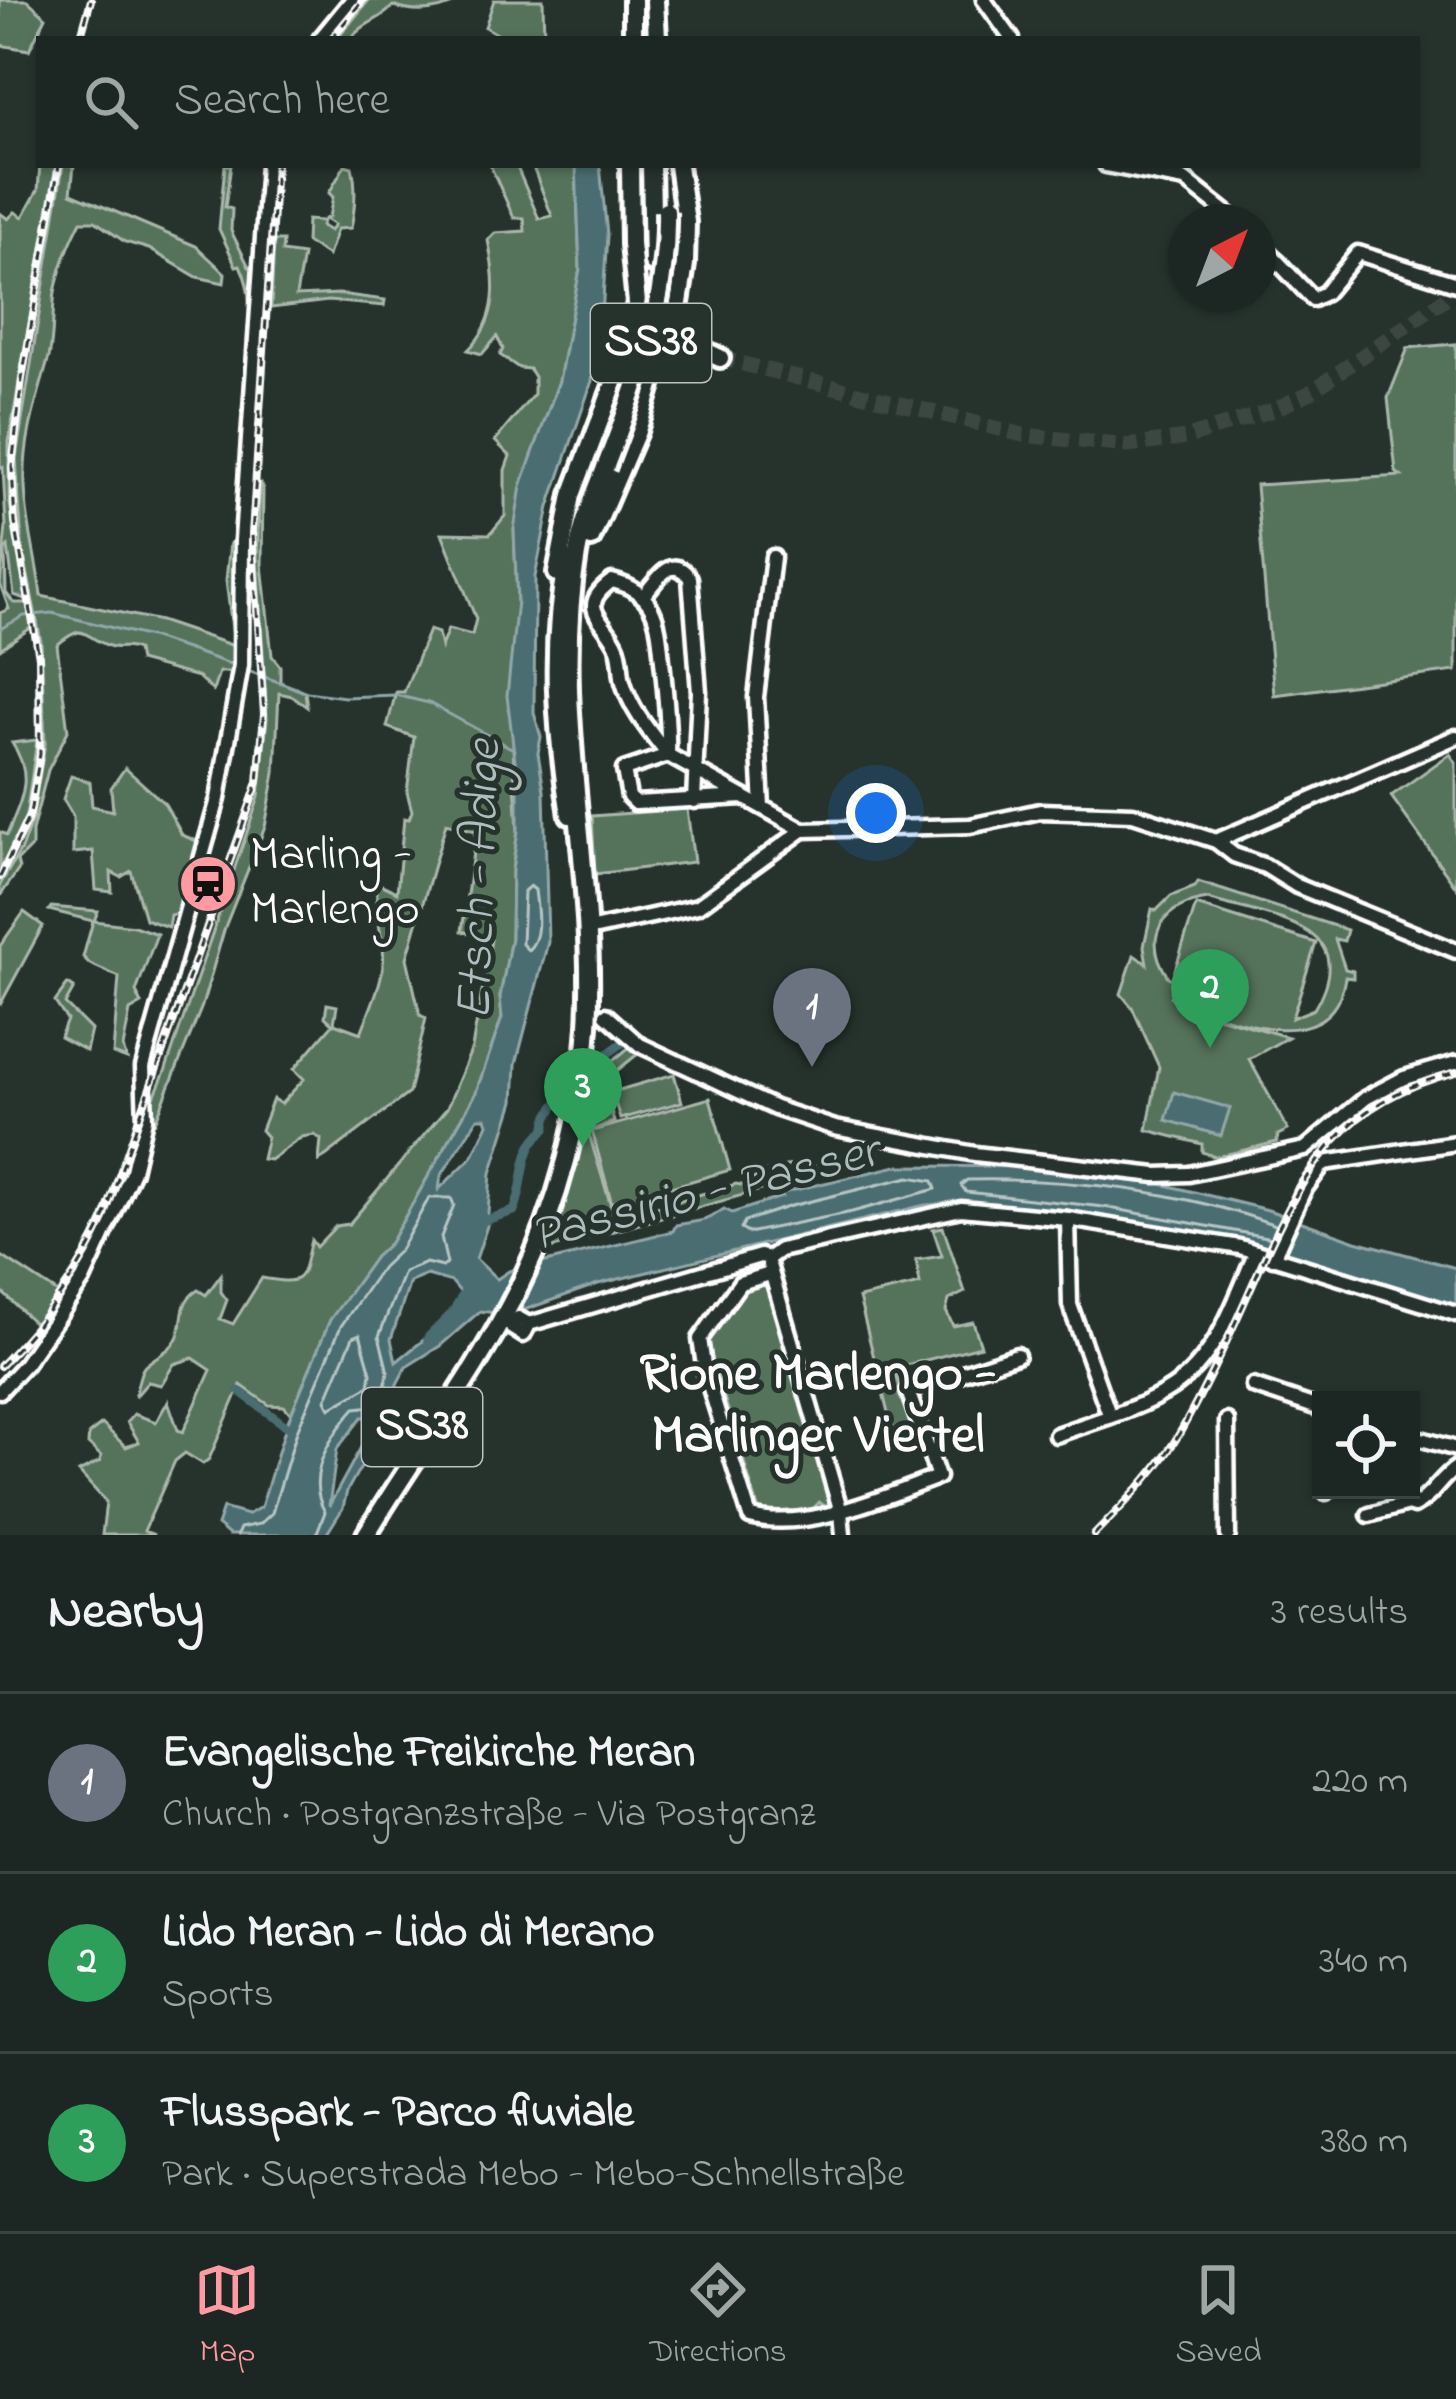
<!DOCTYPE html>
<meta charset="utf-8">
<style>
:root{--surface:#1c2622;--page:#252e2a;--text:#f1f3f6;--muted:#a0a5a5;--line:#3a4340;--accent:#ff9aa2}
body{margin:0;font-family:"Indie Flower",sans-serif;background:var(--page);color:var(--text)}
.controls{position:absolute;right:36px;bottom:36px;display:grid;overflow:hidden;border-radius:0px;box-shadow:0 3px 9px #0004}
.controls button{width:108px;height:108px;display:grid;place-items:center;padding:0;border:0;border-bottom:3px solid var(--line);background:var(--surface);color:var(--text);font:60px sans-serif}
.compass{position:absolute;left:1168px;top:204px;width:108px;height:108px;border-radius:50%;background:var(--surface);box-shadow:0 3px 9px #0004;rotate:42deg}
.you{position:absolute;left:876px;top:813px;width:42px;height:42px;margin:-30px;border:9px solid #fff;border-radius:50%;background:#1a73e8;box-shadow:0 0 0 18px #1a73e833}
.badge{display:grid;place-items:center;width:78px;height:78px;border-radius:50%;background:var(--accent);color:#fff;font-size:39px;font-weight:700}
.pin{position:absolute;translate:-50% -99px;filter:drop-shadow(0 3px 6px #0008)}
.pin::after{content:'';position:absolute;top:63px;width:42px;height:36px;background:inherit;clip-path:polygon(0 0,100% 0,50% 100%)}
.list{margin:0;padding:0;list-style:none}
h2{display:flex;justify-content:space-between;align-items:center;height:156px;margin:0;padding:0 48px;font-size:51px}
h2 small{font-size:39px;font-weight:400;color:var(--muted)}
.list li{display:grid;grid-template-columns:78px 1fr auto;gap:36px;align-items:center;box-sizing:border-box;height:180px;padding:0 48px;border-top:3px solid var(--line)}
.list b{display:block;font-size:45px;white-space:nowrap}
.list p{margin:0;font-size:39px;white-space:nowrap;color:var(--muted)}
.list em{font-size:39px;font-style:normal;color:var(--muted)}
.icon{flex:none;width:66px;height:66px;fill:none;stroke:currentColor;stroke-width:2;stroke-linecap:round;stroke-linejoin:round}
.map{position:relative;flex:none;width:1456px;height:1535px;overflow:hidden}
.search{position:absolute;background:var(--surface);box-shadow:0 3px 9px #0004;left:36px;right:36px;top:36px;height:132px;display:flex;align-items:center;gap:30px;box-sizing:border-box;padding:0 42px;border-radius:0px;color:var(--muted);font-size:45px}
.sheet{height:696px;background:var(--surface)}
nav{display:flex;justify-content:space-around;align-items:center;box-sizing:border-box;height:168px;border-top:3px solid var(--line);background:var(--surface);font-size:33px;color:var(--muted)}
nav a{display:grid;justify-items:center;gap:6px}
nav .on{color:var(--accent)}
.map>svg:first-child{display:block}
.green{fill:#54725a;stroke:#aab8ac;stroke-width:3;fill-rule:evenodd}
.water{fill:#4a6d6f;stroke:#92a7a9;stroke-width:3;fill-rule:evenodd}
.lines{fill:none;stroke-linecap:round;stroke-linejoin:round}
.shore{stroke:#b7c5c5;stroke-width:3}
.stream{stroke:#92a7a9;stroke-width:3}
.canal{stroke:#4a6d6f;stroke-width:9}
.river{stroke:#4a6d6f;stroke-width:14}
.major-tunnel{stroke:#3c4742;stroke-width:15;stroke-dasharray:15 8;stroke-linecap:butt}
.minor-casing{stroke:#fff;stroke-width:21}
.major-casing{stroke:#fff;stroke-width:24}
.highway-casing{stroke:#fff;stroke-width:26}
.minor{stroke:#26332d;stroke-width:12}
.major{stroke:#26332d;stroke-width:15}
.highway{stroke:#26332d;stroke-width:16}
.rail-casing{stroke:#fff;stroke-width:8}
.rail{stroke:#26332d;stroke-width:3;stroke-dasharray:9;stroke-linecap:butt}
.highway-bridge-casing{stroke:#fff;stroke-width:26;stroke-linecap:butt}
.highway-bridge{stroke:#26332d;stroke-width:16}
.labels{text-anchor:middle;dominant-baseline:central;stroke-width:10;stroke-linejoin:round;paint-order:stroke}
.shield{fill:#26332d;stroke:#bec2c0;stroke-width:3}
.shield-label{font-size:45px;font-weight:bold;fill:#fff}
.poi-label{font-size:48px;fill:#fff;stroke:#26332d;text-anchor:start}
.water-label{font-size:51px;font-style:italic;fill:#aebdbe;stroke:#26332d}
.quarter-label{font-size:54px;font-weight:bold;fill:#fff;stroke:#26332d}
</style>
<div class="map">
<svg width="1456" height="1535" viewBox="0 0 1456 1535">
<rect width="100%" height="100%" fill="#26332d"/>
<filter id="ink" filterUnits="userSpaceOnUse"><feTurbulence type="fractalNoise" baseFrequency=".00833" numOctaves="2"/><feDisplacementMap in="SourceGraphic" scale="24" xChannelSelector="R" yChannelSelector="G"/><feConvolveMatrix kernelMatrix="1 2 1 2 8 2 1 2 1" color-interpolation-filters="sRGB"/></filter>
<g filter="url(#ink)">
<g class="green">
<polygon points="0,0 27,0 46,17 29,50 0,45"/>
<path d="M 369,0 L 461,0 C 439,12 417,15 393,6 C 382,20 363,22 351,39 L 337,39 Z"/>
<polygon points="494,0 543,0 544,39 506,39 485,27"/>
<polygon points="40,165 56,165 9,442 9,498 27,600 14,595 8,547 5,550 6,593 14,603 27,603 32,627 0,649 0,613 9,609 0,584 6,527 3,467 0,467 0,213 8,219 15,212 23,217 38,190"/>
<path d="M 63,165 L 74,165 L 71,193 L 196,246 L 225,273 L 224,283 L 197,277 L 149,249 L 125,242 L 95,221 L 81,221 C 69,244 60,266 55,292 C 52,313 54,336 49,357 C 37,400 23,439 25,485 C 26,524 37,559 41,596 L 160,621 L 234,646 L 226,580 L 230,543 L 239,540 L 235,672 L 219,672 L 213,691 L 198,677 L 139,661 L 137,650 C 125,644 120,650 109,646 C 81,636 86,621 57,645 L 68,731 L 48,770 L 32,831 L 32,846 L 17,861 L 19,869 L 0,896 L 0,885 L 21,849 L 32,819 L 45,744 L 41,642 L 22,545 L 16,458 Z"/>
<path d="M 225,165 L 231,165 L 225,207 L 232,209 L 231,231 L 249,267 L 257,265 L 254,315 L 249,309 C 250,293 247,280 240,265 L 236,266 L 219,229 Z"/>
<path d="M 345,165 L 352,167 C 357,187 355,208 351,228 L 337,229 L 328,256 L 306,242 L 307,220 L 323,221 L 321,226 L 330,231 L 334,225 L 325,219 L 329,217 L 333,197 L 329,193 Z"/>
<path d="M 490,165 L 516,165 L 539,219 L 552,216 L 532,165 L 576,165 L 580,269 L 559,381 L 532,456 L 514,530 L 517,601 L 513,748 L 518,831 L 512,870 L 511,938 L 500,997 L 502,1018 L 475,1095 L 390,1243 L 375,1257 L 330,1320 L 291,1414 L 284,1406 L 269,1405 L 241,1385 L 209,1459 L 203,1464 L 185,1453 L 175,1461 L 144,1531 L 154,1535 L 102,1535 L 106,1502 L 79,1472 L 100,1461 L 101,1456 L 88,1444 L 89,1434 L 102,1424 L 126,1447 L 139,1442 L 127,1422 L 134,1414 L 156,1422 L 168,1401 L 178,1430 L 183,1432 L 211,1370 L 193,1358 L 174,1364 L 161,1385 L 148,1382 L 135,1397 C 137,1389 139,1373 144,1367 C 155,1355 173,1352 179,1333 C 185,1314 179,1302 198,1290 L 206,1295 L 221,1275 L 221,1292 L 227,1300 L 220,1319 L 233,1324 L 262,1278 C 307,1286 301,1279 311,1240 L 316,1247 L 336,1226 L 349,1224 L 447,1108 L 472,1048 L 491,940 L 462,931 L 476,831 L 446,823 L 407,958 L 420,1015 L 426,1018 L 409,1093 L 319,1161 L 321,1139 L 314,1135 L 302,1137 L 270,1160 L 262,1159 L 267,1137 L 261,1130 L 273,1099 L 281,1104 L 304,1079 L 294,1069 L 333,1024 L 325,1017 L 327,1004 L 337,1006 L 334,1023 L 361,1033 C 370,1008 387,975 383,948 C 380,925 374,908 378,883 L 397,892 L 404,818 L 409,819 L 412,811 L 407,792 L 414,737 L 387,727 L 396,692 L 404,692 L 429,630 L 438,633 L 441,647 L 448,629 L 472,635 L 476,619 L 442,533 L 490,534 L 505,516 L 505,470 L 510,456 L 495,441 L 534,394 L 534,377 L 529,369 L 519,368 L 500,355 L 503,349 L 497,337 L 482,354 L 468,350 C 500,319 496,280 488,240 L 495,233 L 525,231 L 524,218 L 514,218 Z"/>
<polygon points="274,241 283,241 282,252 303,255 296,296 339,294 385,300 384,306 328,301 271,308"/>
<polygon points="1456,344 1456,671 1274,695 1256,485 1401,476 1396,472 1388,398 1408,348"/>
<polygon points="260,482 263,489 262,565 272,656 280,666 280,682 305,692 307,707 292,696 279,693 275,773 265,827 225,927 202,1006 155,1122 145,1118 166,1069 259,797 267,719 257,558"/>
<path d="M 37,740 L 26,816 L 0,871 L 0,832 L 7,835 C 21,799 35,778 12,743 Z"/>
<polygon points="1450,754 1456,763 1456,887 1391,796"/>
<polygon points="125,768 165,804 182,835 199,842 179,913 170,915 168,927 145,919 131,871 121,877 111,872 112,892 96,890 93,851 73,853 73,816 63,799 71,776 90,782 92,806 113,811 111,788"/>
<polygon points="687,809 694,862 595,874 592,816"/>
<path d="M 1198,882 L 1347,930 L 1344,941 L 1335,939 L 1345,969 L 1353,971 L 1353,978 L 1345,977 C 1332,1066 1221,1018 1169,996 L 1208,1014 L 1288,1037 L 1249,1059 L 1288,1130 L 1278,1135 L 1277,1142 L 1216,1157 L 1202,1152 L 1202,1144 L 1147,1130 L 1159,1067 L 1132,1007 L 1121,994 L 1134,955 L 1147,964 L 1144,946 L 1152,909 L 1156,911 L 1171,896 L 1195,887 ZM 1208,899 C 1269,918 1365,923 1314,1009 L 1292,1018 L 1316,943 L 1196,905 L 1172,979 L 1168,977 C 1141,936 1163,905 1208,899 Z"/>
<polygon points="51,907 98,911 94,921 134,926 157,934 136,992 142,1004 130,1011 123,1048 127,1059 113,1054 119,977 90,964 83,957 93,921 49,910"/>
<polygon points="24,912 43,926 0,1005 0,946"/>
<polygon points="68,984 74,988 65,1004 91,1030 86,1051 60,1037 67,1020 55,1002"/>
<path d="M 632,1045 L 639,1053 L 604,1081 L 614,1122 L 588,1131 L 615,1219 L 736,1184 L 747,1186 C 765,1162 798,1164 825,1167 L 831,1157 L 877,1150 L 879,1157 L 539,1252 L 588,1081 Z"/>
<polygon points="674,1074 682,1102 620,1119 612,1092"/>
<polygon points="710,1098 730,1170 612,1204 592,1131"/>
<polygon points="943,1227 965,1292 949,1300 946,1311 953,1326 973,1322 981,1346 894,1368 913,1427 893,1433 859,1298 920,1284 916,1260 942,1256 933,1229"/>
<polygon points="0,1255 58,1293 36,1325 0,1290"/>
<path d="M 762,1282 L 771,1293 L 832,1498 L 826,1507 L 819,1502 L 813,1509 L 760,1514 L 717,1375 L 711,1376 C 696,1327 724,1329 739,1290 Z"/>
</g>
<g class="water">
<path d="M 576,165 L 600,165 L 607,235 L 602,316 L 596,329 L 592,381 L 549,507 L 535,577 L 534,713 L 541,737 L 538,753 L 544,791 L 548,942 L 516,1064 L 514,1101 L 491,1173 L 487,1226 L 476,1259 L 497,1279 L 509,1271 L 673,1231 L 676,1225 C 703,1219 700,1225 724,1209 L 732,1213 L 782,1197 L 782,1193 L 897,1166 L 1052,1167 L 1145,1180 L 1268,1210 L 1356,1241 L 1456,1268 L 1456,1305 L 1281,1252 L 1102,1219 L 954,1203 L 925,1205 L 598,1284 L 510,1315 L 480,1311 L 440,1346 L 406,1367 L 397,1384 L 393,1416 L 385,1437 L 357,1473 L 347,1491 L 343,1508 L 326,1535 L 229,1535 L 217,1525 L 223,1508 L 247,1515 L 261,1507 L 286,1426 L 330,1320 L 375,1257 L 390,1243 L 475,1095 L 502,1018 L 500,997 L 511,938 L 512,870 L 518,831 L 518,785 L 507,696 L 517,601 L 514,530 L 521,486 L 559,381 L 580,269 ZM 478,1118 L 486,1118 L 488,1124 L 472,1157 L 439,1189 L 441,1176 ZM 427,1275 L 452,1282 L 462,1294 L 460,1311 L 396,1362 L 391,1339 L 410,1282 ZM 362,1417 L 367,1417 L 372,1427 L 329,1506 L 337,1449 Z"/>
<polygon points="1174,1092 1230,1108 1221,1136 1166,1120"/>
</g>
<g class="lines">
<g class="shore">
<path d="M 530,886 L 535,890 C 537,909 543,937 528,950 L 522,944 L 524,891 Z"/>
<polygon points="909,1177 933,1181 936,1189 852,1212 748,1233 741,1229 745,1221 791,1206"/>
<path d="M 1272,1238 L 1104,1207 L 966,1192 L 961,1185 L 967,1180 C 1069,1178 1181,1190 1278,1226"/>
<polygon points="360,1334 371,1373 369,1386 330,1408 326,1400 353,1337"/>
<path d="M 237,1535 L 240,1528 L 260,1524 L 272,1513 L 297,1431 L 341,1326 L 382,1267 L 400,1250 L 429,1198 L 451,1198 L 454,1205 L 441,1237 L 447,1264 L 442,1267 L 426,1263 L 404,1272 L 379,1336 L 388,1372 L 382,1405 L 355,1408 C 331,1435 304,1476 325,1512 L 316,1535"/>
</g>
<g class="stream">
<polyline points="0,629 24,616 52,613 154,638 233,665"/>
<polyline points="248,671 307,692 345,697 395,695 429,703 515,750"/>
</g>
<g class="canal">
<path d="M 480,1222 L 514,1211 C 527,1181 518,1148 546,1129 C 542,1106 606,1053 627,1040"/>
<polyline points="239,1391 286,1426"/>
</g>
<polyline class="river" points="430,1339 454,1315 468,1291"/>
<polyline class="major-tunnel" points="720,358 1023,435 1128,446 1185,438 1273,410 1309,393 1456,291"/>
<g class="minor-casing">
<g id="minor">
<polyline points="984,0 1012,39"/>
<polyline points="320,39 352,0"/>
<polyline points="1106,165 1185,180 1238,222"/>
<polyline points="1258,241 1313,299 1325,293 1358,253 1456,284"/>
<path d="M 612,581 C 661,593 658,628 663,670 C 666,699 669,726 668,755 C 650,732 631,710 623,682 C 620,670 622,655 616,644 C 603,618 576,607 612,581 Z"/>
<path d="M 643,596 C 657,581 671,552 690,578 L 699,692 L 694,801"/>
<polyline points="744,797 635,803 629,797 624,770 668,755 803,830 970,826 1040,811 1133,814 1216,841 1234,855 1265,866 1297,886 1456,951"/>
<polyline points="762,807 756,697 773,557"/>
<polyline points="1216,841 1456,737"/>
<polyline points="597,928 698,906 803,830"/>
<polyline points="606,1015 640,1045 775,1108 835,1128 975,1154 1156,1175 1189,1174 1305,1149 1366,1098 1404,1078 1456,1063"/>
<polyline points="1068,1219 1070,1305 1109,1414"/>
<polyline points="1273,1258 1304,1190 1324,1163 1456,1143"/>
<polyline points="769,1265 841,1512 843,1535"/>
<path d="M 770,1274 L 740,1283 L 700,1339 L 705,1372 L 750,1517 C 808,1532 884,1497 938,1477 L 908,1391 L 1017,1355"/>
<polyline points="529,1324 523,1335 512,1328 518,1318 529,1324 760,1256 769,1258 780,1250 961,1209 1068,1219 1240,1247 1456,1314"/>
<polyline points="1253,1386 1321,1409"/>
<polyline points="0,1391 25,1364 83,1280 133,1171 145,1119 143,1067 218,799 241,665 242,540 268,165"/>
<polyline points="1227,1421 1228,1535"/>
<path d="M 1056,1435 C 1093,1421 1139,1410 1172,1388 C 1217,1358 1235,1300 1256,1252"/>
<polyline points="1411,1436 1456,1449"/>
<polyline points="1326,1492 1329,1490"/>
<path d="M 1369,1515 L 1408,1504 L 1414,1506 C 1433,1496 1439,1479 1456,1468"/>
</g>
</g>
<g class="major-casing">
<g id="major">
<polyline points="666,326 678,345 699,353"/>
<polyline points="624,357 622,333 631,322 642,318"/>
</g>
</g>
<g class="highway-casing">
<g id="highway">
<polyline points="633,0 633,39"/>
<polyline points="655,0 657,39"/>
<polyline points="630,165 631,244 637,303 632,321"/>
<polyline points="651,165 653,263"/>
<polyline points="678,165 686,222 685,264 676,322 686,342 720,358"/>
<polyline points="591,538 637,431 657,365"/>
<path d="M 567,560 C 550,647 556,728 570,815"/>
<polyline points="557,573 572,495 624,357"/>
<path d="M 366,1535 C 416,1452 476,1374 519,1287 C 558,1207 583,1115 588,1026 C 597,869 550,709 577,554 C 582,524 594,496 605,468"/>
</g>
</g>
<use href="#minor" class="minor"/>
<use href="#major" class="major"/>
<use href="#highway" class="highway"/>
<g class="rail-casing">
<g id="rail">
<polyline points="80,39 91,0"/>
<polyline points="331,39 363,0"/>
<polyline points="0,877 30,814 40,754 39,657 15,523 12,467 22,379 59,165"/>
<path d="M 0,1366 C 43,1322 77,1277 103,1221 L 258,782 L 264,714 L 252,535 L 276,165"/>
<path d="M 1094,1535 C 1126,1502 1160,1469 1182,1429 C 1212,1376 1237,1319 1262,1263 C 1307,1164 1344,1101 1456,1072"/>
</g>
</g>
<use href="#rail" class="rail"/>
<g class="highway-bridge-casing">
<path id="highway-bridge" d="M 605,468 C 638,383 668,303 666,211"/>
</g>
<use href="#highway-bridge" class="highway-bridge"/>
</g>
</g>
<defs>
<g id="station-disc" transform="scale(3)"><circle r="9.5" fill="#ff9aa2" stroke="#26332d"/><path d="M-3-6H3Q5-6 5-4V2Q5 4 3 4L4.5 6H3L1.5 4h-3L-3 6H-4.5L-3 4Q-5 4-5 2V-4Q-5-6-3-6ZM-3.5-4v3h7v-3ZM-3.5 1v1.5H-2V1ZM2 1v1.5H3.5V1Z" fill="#111"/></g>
</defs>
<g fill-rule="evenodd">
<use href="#station-disc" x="208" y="884"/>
</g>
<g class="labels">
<g class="shield">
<rect x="591" y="304" width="120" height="78" rx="9"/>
<rect x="362" y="1388" width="120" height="78" rx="9"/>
</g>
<g class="shield-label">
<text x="651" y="343">SS38</text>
<text x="422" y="1427">SS38</text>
</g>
<g class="poi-label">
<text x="250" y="856">Marling -<tspan x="250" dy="55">Marlengo</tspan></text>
</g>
<g class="water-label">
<text transform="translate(481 880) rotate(-88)">Etsch - Adige</text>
<text transform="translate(705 1195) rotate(-14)">Passirio - Passer</text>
</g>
<g class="quarter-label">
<text x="818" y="1376">Rione Marlengo -<tspan x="818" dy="62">Marlinger Viertel</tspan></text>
</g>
</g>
</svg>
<div class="controls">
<button><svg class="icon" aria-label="locate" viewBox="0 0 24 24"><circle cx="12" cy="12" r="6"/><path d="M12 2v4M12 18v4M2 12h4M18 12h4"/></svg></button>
</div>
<svg class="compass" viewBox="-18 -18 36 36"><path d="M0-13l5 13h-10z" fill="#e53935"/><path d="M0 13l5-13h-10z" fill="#a0a5a5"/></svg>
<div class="you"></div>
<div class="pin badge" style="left:812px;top:1067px;background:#6b7280">1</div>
<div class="pin badge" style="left:1210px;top:1048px;background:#2e9e5b">2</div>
<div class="pin badge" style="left:583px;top:1147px;background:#2e9e5b">3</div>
<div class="search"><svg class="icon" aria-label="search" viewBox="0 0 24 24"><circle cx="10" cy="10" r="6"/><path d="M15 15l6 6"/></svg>Search here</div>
</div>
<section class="sheet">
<h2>Nearby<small>3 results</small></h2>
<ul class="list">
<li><span class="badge" style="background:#6b7280">1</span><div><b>Evangelische Freikirche Meran</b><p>Church · Postgranzstraße - Via Postgranz</p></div><em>220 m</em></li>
<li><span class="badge" style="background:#2e9e5b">2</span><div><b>Lido Meran - Lido di Merano</b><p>Sports</p></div><em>340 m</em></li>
<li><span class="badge" style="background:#2e9e5b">3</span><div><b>Flusspark - Parco fluviale</b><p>Park · Superstrada Mebo - Mebo-Schnellstraße</p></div><em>380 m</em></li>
</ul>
</section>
<nav>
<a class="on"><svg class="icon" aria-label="map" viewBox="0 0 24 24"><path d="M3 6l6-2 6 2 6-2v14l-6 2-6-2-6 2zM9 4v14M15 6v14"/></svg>Map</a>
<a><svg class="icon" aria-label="directions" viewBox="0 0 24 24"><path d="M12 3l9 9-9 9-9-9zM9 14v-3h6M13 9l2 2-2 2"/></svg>Directions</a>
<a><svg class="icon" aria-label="saved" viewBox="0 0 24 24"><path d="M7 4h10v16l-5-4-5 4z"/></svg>Saved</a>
</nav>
